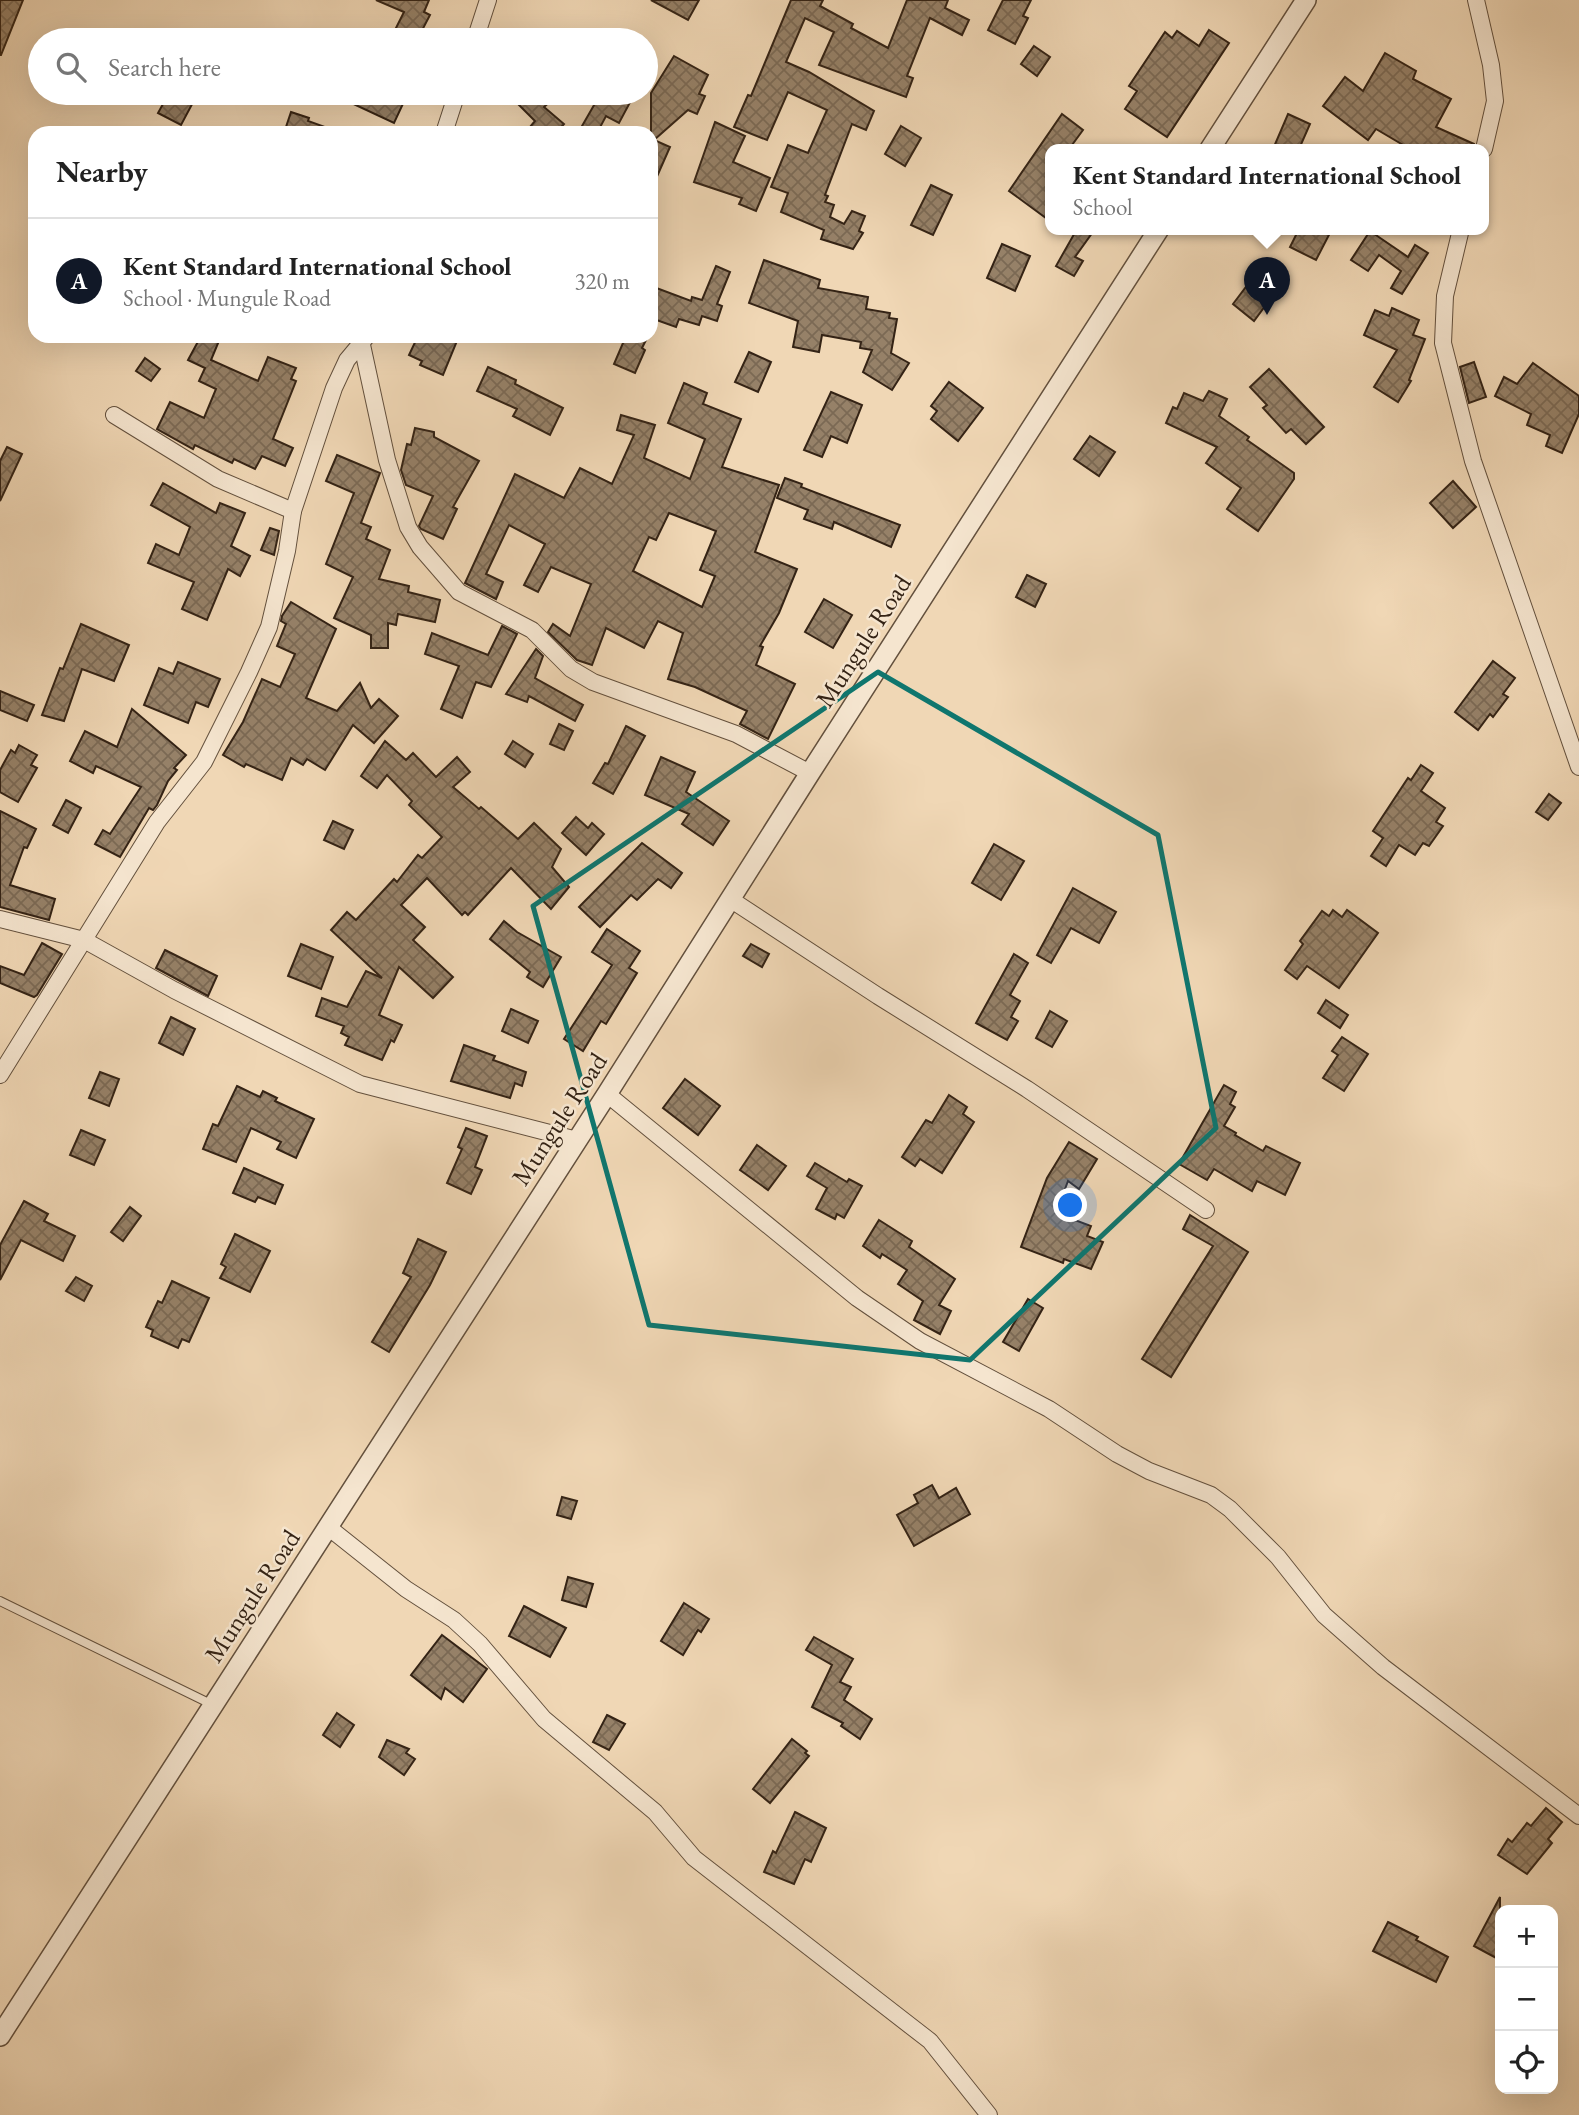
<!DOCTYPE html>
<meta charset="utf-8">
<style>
:root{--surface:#fff;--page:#f6f6f6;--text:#222;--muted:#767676;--line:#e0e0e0;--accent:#111827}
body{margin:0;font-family:"EB Garamond",serif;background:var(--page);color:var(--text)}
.controls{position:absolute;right:21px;bottom:21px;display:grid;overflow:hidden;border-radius:14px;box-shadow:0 7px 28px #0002}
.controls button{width:63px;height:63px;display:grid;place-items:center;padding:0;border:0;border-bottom:2px solid var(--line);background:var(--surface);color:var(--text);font:35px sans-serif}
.you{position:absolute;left:1071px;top:1206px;width:24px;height:24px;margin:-18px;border:5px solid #fff;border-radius:50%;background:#1a73e8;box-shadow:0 0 0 10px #1a73e833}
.badge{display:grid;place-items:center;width:46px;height:46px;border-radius:50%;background:var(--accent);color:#fff;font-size:23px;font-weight:700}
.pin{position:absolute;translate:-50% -58px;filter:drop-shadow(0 2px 4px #0008)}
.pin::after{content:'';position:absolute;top:37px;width:24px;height:21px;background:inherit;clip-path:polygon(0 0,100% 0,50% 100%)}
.popup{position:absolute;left:1045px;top:144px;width:444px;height:91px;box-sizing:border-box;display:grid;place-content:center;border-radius:14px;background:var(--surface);filter:drop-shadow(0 2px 5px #0005);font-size:23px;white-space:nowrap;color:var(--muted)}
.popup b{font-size:26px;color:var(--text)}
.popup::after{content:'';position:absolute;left:50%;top:100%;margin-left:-14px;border:14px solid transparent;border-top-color:var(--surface)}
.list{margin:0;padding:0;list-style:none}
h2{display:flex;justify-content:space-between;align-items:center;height:91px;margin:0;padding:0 28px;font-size:30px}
h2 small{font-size:23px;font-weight:400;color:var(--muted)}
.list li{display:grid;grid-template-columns:46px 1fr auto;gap:21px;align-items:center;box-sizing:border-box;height:126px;padding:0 28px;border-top:2px solid var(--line)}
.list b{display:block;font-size:26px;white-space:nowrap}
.list p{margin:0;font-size:23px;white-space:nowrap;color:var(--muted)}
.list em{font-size:23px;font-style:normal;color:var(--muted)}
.icon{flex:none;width:38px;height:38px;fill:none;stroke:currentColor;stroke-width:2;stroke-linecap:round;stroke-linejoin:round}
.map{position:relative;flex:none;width:1579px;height:2115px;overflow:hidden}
.search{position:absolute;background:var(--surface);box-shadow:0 7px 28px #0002;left:28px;top:28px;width:630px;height:77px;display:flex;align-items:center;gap:18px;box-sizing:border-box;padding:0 24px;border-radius:38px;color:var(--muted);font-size:26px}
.panel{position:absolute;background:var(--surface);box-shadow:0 7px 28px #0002;left:28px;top:126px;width:630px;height:217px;border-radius:21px}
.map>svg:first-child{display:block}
.building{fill:url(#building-cross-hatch);stroke:#342315;stroke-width:2;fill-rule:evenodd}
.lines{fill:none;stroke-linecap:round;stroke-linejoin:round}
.service-casing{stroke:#63503d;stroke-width:10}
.minor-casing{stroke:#63503d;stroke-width:18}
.tertiary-casing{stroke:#63503d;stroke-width:22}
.service{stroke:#f5e5cf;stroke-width:8}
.minor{stroke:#f5e5cf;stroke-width:16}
.tertiary{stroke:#f5e5cf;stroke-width:19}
.marked{fill:none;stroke:#0f766e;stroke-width:5;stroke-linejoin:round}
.labels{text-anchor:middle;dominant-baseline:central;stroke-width:5;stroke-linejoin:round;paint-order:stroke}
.street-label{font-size:26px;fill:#342315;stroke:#f5e5cf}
</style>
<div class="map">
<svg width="1579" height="2115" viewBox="0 0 1579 2115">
<defs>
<pattern id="building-cross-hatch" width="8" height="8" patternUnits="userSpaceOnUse" patternTransform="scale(1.75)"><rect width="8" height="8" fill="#968168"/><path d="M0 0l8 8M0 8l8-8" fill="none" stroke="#7b6954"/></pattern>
</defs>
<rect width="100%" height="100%" fill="#f0d7b5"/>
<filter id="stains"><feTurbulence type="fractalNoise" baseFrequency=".00286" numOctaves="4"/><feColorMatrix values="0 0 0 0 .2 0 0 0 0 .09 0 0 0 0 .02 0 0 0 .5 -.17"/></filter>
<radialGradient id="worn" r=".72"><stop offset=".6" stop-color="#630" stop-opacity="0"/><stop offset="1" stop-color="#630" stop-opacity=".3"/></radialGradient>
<g class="building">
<polygon points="0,0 23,0 1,55 0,55"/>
<polygon points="376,0 429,0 424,12 430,15 417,40 390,40 404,12"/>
<polygon points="651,0 699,0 688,20"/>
<polygon points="791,0 823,0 820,6 853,24 851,28 888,48 907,0 948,0 945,8 969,20 962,35 930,18 907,76 913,78 906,97 819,65 834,32 805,18 786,62 809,72 874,111 866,130 852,124 825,195 828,196 825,202 834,205 830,217 844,224 852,211 865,216 859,231 863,233 853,249 821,239 824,230 781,212 788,193 771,187 788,145 808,153 827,110 788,92 767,140 734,127 748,95 751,96"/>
<polygon points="1003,0 1031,0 1023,16 1028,18 1015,44 988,30"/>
<polygon points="1209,30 1229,43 1167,137 1125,109 1137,91 1129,86 1165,32 1172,38 1177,31 1199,46"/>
<polygon points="1034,46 1050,57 1037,76 1021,64"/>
<polygon points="1385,53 1416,71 1413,79 1451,99 1436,127 1474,144 1474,149 1410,149 1376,129 1368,140 1323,106 1345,77 1363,91"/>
<polygon points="674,56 708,75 699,94 705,96 697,114 688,110 654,140 670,147 651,190 651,93"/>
<polygon points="169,93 198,93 181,125 158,113"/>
<polygon points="330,93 408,93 394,123"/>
<polygon points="527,93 560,93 544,107 564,124 556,133 525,133 535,121 517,103"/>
<polygon points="601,93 635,93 619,123 606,116 597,133 578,133"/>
<polygon points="291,112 309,118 308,121 336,131 335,133 284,133"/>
<polygon points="1062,114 1083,130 1069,149 1050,149 1050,221 1009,191"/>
<polygon points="1288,114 1310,124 1299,149 1273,149"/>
<polygon points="715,122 745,136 733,162 770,178 756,211 739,204 742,198 694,182"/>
<polygon points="901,126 921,138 905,166 885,154"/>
<polygon points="931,185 952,195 933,235 911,225"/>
<polygon points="1077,229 1095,229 1075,257 1083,261 1074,276 1056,266"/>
<polygon points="1299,229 1332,229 1316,260 1290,247"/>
<polygon points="1370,231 1408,257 1415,245 1428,253 1402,294 1391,288 1401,271 1379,255 1368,271 1351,260"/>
<polygon points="1002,244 1030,256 1015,291 987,278"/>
<polygon points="764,260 820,280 818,288 868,297 866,309 890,313 889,318 897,319 891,353 909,363 892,390 863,372 872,350 860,348 861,342 822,335 819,352 793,347 798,321 749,303"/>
<polygon points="716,266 730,272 717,304 722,306 717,321 702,316 699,325 679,319 676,327 651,318 651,286 691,301 692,297 702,300"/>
<polygon points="1261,267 1282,283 1254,321 1233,304"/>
<polygon points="1392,308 1419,320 1413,335 1425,339 1409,380 1411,381 1398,402 1374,387 1397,350 1364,335 1375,310 1389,316"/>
<polygon points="201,336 221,336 211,360 258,381 268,357 296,368 291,379 296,381 273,439 293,448 285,466 262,456 255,469 234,459 232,463 195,445 193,449 157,429 170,402 204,418 216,389 199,381 205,368 188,360"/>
<polygon points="418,336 459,336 443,375 420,365 422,361 409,355"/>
<polygon points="626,336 648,336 642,348 645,350 635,373 614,364"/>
<polygon points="749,352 771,362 758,392 735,382"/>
<polygon points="145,358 160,369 151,381 136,371"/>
<polygon points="1474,362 1486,397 1469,403 1460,367"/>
<polygon points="1533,363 1579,396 1579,414 1562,453 1546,446 1550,435 1527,425 1531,414 1495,396 1504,377 1517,384"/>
<polygon points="488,367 516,380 515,384 563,408 550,435 513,416 517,409 477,391"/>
<polygon points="1269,369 1324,427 1306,444 1291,429 1286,433 1263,408 1267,405 1250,387"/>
<polygon points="949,382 983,408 958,441 931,419 937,411 931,406"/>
<path d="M 684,383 L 707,393 L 703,404 L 741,419 L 722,467 L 779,485 L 755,552 L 797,569 L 779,613 L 760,646 L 763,647 L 756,665 L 795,684 L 768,739 L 740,724 L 747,711 L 695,687 L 668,679 L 683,633 L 658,621 L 644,648 L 606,628 L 592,665 L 577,660 L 548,632 L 553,624 L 570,636 L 591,584 L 551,567 L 538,592 L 524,585 L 545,544 L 509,525 L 486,574 L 503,582 L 496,599 L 465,583 L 515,474 L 564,498 L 580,468 L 612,484 L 634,435 L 617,430 L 621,415 L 655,425 L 644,458 L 690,479 L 705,439 L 668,423 ZM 669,513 L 716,531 L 700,570 L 715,576 L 702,607 L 633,571 L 649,537 L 656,540 Z"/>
<polygon points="1209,391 1227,399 1219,416 1249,437 1247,440 1294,473 1294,479 1258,531 1227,509 1241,488 1206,463 1217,447 1166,423 1173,407 1177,409 1184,393 1203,401"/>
<polygon points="831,392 862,405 847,443 831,436 822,457 804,450"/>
<polygon points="415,428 434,432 434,437 479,461 453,507 457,509 443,539 421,529 419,526 433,496 406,485 401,470 407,444 411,445"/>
<polygon points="1090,436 1115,452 1099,476 1074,459"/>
<polygon points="7,447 22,454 0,501 0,461"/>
<polygon points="337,455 380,473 361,523 371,527 366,539 390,550 379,579 409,586 408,592 440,600 435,622 398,614 396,625 388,623 388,648 371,648 371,635 334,618 353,577 326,564 354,493 326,481"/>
<polygon points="785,478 802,484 801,487 900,525 891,547 834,522 832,529 804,519 808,510 777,498"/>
<polygon points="1453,481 1476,507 1453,528 1430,503"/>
<polygon points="163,483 216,513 220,503 245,513 231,546 250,556 240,576 228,569 207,620 182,609 194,582 148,563 156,544 179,555 190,527 151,505"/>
<polygon points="270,528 279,531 274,555 261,550"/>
<polygon points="1027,575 1046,584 1035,607 1016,597"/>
<polygon points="824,599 852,615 833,648 805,632"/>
<polygon points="291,602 336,629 306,698 337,711 360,683 371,708 379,699 398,716 374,743 353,725 325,770 307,759 303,765 291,758 282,780 246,764 244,767 223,755 243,722 262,679 280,687 295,654 277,646 286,624 281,621 282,616"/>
<polygon points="81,624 129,645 114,681 82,669 64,721 42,715 60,668 63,669"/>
<polygon points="502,626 517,634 491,687 476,682 462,718 441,709 459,666 425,654 432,633 488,655"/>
<polygon points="536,649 543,656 535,678 583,705 575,721 529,696 527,702 506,694"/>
<polygon points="1493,661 1515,678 1503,694 1508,697 1493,717 1490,714 1478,730 1455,712"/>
<polygon points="178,662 220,679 208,707 196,702 188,723 144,705 159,668 173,674"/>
<polygon points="0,691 34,705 27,721 0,710"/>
<polygon points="132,709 186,755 174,768 177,770 168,781 157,805 153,810 149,808 120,857 95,844 103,830 110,834 141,787 96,766 93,773 70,761 85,731 117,747"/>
<polygon points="559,724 573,731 564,750 550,744"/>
<polygon points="626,726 645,736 613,794 593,783 605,763 608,764"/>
<polygon points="385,741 406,760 413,753 436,777 457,757 470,772 453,787 479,809 481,807 518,839 534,823 561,849 552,867 569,887 551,909 511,868 468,915 465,912 462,915 427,878 401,905 425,927 413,940 453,977 433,998 399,967 379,1015 402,1025 394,1042 391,1040 382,1060 345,1045 349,1037 341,1033 344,1026 316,1016 322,998 347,1007 366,971 382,978 331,930 347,912 356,920 394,879 397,882 418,855 422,858 442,837 409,805 412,801 387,775 377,788 361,776"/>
<polygon points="513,741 533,754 525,767 505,754"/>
<polygon points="19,745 37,755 31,765 37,768 18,802 0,792 0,770 11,750 15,753"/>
<polygon points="661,757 695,772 686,792 729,821 713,845 682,824 689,814 645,795"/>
<polygon points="1421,765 1433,773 1421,791 1445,808 1436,822 1443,826 1429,846 1423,843 1415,855 1399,845 1386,866 1371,856 1383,838 1373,831 1408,778 1411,780"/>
<polygon points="1549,794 1561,803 1548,820 1536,812"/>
<polygon points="66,800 81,808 68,833 53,825"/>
<polygon points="0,811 36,829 27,848 24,847 10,885 55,899 49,920 0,907"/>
<polygon points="576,817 588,828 592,823 604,834 586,855 562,833"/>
<polygon points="333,821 353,830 344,849 324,840"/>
<polygon points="642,843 682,873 671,888 658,879 637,900 631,895 600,927 579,907"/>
<polygon points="994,844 1024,861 1001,900 972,883"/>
<polygon points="1073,888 1116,912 1099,943 1071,928 1051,963 1037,955"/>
<polygon points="1333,910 1342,917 1347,910 1378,933 1339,988 1307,966 1297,979 1285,970 1303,944 1300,941 1322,911 1329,916"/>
<polygon points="504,921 517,932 561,957 543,987 527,977 530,972 490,939"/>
<polygon points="607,929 640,951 629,968 637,973 606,1024 601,1021 583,1051 564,1039 612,965 592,952"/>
<polygon points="42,943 62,954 37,995 34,997 0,983 0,966 24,975"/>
<polygon points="301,944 333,957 321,989 288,976"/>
<polygon points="751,944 769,954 762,967 743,956"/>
<polygon points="165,950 217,976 208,996 156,968"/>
<polygon points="1014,954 1028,963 1010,995 1020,1001 1011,1017 1018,1021 1007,1040 976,1023"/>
<polygon points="1326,1000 1348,1015 1340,1028 1318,1013"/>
<polygon points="511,1009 538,1021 528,1043 502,1031"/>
<polygon points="1050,1011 1067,1021 1052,1047 1036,1038"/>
<polygon points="171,1017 195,1029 183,1055 159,1043"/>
<polygon points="1342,1037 1368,1054 1344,1091 1323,1078 1338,1055 1332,1051"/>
<polygon points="464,1045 495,1056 493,1060 526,1072 522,1086 515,1083 510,1098 451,1081"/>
<polygon points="100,1072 119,1079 109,1106 89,1098"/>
<polygon points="685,1079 720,1106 698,1135 663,1108"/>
<polygon points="1224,1085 1236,1092 1230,1104 1235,1107 1224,1126 1236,1133 1235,1135 1263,1151 1266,1146 1300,1163 1285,1195 1257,1181 1252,1191 1214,1169 1207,1180 1179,1164"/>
<polygon points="237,1086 260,1097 263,1091 277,1098 275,1101 314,1119 296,1158 277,1149 281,1142 251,1128 236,1162 203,1149 213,1124 218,1126"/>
<polygon points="949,1095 967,1107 963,1114 974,1122 942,1173 920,1159 915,1166 902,1157 926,1120 932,1123"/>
<polygon points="466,1128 487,1136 475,1167 482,1170 471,1194 447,1183 462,1149 458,1147"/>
<polygon points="81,1130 105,1140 94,1165 70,1155"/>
<polygon points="1069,1142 1097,1159 1079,1189 1068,1181 1056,1213 1091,1226 1087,1236 1103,1242 1091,1269 1064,1259 1063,1263 1021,1247 1047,1178"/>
<polygon points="757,1145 786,1166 768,1190 740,1170"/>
<polygon points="815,1163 847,1182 849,1179 862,1186 844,1218 837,1214 835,1219 816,1209 827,1188 807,1176"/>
<polygon points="244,1168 283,1185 275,1204 258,1197 255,1202 233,1193"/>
<polygon points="24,1201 48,1214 44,1221 75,1236 63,1261 21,1240 0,1280 0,1245"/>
<polygon points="130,1207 141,1216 123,1241 111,1232"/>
<polygon points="1190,1215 1248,1252 1171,1377 1142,1359 1213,1246 1183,1229"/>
<polygon points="879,1220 912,1241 909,1247 955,1279 939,1305 951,1311 940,1334 914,1320 923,1301 898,1284 907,1270 882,1254 880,1258 863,1246"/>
<polygon points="235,1234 270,1251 250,1292 220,1278 226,1267 221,1264"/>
<polygon points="418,1239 446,1252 430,1285 389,1352 372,1342 411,1277 403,1273"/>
<polygon points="76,1277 92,1286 84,1301 66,1291"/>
<polygon points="172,1281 209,1298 189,1342 182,1339 178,1348 151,1336 153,1330 146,1327 158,1301 162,1303"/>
<polygon points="1028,1299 1043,1308 1019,1351 1003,1342"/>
<polygon points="932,1485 939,1498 956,1488 970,1514 914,1546 897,1515 918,1503 914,1495"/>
<polygon points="562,1497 577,1501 571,1519 557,1515"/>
<polygon points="568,1577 593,1584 586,1607 562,1600"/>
<polygon points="684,1603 709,1619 701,1632 698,1630 683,1655 661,1641"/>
<polygon points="524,1606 566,1628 550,1657 509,1636"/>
<polygon points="442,1635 487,1669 463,1702 445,1688 441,1699 411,1675"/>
<polygon points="814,1637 853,1659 840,1682 851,1687 844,1700 872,1719 860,1739 841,1726 843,1723 812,1707 832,1665 806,1650"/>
<polygon points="337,1713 354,1725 340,1747 323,1735"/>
<polygon points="607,1715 625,1724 609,1750 593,1742"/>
<polygon points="792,1739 807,1751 805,1753 809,1756 770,1803 753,1789"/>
<polygon points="387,1740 409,1749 406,1753 415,1759 404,1775 379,1757"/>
<polygon points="1546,1808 1562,1822 1548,1839 1552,1843 1527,1874 1498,1855 1508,1839 1512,1842 1527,1823 1531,1826"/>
<polygon points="795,1812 826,1828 811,1862 805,1859 794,1884 764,1872 773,1851 776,1853"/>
<polygon points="1500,1897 1500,1960 1474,1946"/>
<polygon points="1388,1922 1418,1937 1416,1940 1448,1957 1436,1982 1373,1951"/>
</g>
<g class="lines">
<g class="service-casing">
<polyline id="service" points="0,1601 213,1705"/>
</g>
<g class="minor-casing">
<g id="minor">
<polyline points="1476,0 1491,65 1495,101 1484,149"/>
<polyline points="475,40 488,0"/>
<polyline points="444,133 457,93"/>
<polyline points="1461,229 1445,296 1443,343 1473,461 1579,767"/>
<polyline points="362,345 387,460 408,527 420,547 459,592 532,630 571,669 593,682 736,734 810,773"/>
<polyline points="114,415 218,479 293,511"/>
<polyline points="730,899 878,996 1027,1089 1206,1210"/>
<polyline points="0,919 84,940 174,990 360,1084 577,1140"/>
<polyline points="0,1075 157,822 204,762 249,672 269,627 287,551 293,511 334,388 347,360 367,336"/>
<polyline points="607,1094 857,1298 920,1341 1049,1409 1117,1454 1149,1471 1211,1495 1230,1509 1278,1557 1324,1615 1383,1667 1579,1816"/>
<polyline points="328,1527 406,1589 454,1620 480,1644 544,1719 655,1812 694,1858 930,2041 989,2115"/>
</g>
</g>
<g class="tertiary-casing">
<g id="tertiary">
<polyline points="1210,149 1306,0"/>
<polyline points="0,2036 607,1094 810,773 1159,229"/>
</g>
</g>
<use href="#service" class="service"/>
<use href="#minor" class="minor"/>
<use href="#tertiary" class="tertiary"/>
</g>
<path class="marked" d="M 878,672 L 1158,835 L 1216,1128 L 970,1360 L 649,1325 L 533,906 Z"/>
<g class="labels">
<g class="street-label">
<text transform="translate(863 641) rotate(-57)">Mungule Road</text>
<text transform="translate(559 1119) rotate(-57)">Mungule Road</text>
<text transform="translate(252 1596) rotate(-57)">Mungule Road</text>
</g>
</g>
<rect width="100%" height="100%" filter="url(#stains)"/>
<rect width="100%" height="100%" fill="url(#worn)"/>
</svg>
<div class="controls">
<button>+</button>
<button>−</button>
<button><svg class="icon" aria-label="locate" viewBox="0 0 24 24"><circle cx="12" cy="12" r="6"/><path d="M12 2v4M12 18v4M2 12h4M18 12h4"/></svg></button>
</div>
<div class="you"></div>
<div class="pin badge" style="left:1267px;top:315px">A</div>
<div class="popup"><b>Kent Standard International School</b>School</div>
<div class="search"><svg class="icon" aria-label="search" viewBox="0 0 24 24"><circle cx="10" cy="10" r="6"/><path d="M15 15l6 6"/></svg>Search here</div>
<section class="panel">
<h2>Nearby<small></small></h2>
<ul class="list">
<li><span class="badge">A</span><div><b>Kent Standard International School</b><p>School · Mungule Road</p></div><em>320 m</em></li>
</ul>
</section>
</div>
